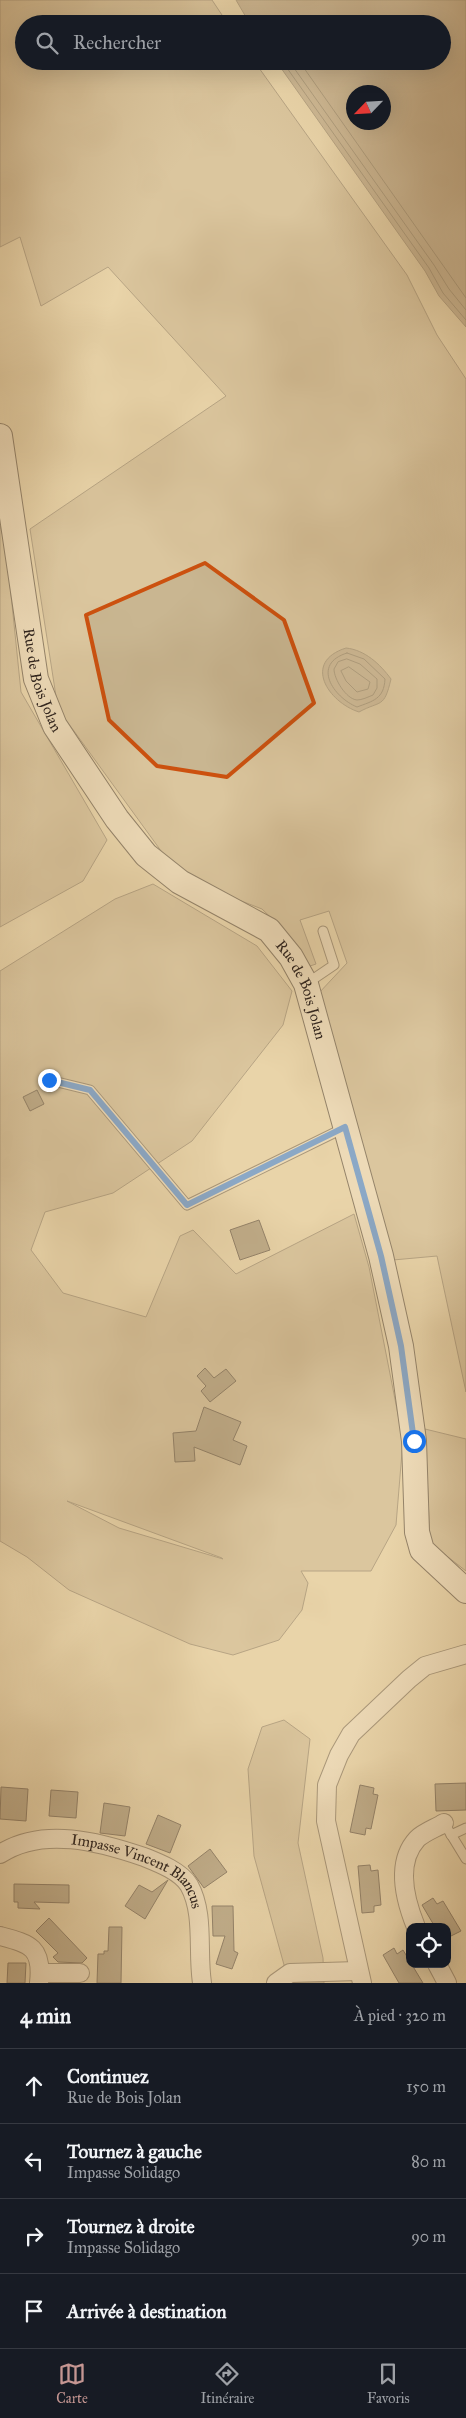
<!DOCTYPE html>
<html lang="fr">
<meta charset="utf-8">
<style>
:root{--surface:#171b24;--page:#20242c;--text:#f1f3f6;--muted:#9ea1a6;--line:#363941;--accent:#c59692}
body{margin:0;font-family:"IM FELL Great Primer",serif;background:var(--page);color:var(--text)}
.controls{position:absolute;right:15px;bottom:15px;display:grid;overflow:hidden;border-radius:10px;box-shadow:0 5px 20px #0002}
.controls button{width:45px;height:45px;display:grid;place-items:center;padding:0;border:0;border-bottom:1px solid var(--line);background:var(--surface);color:var(--text);font:25px sans-serif}
.compass{position:absolute;left:346px;top:85px;width:45px;height:45px;border-radius:50%;background:var(--surface);box-shadow:0 5px 20px #0002;rotate:245deg}
.stop{position:absolute;width:15px;height:15px;margin:-11px;border:4px solid #1a73e8;border-radius:50%;background:#fff}
.stop.end{background:#1a73e8;border-color:#fff;box-shadow:0 1px 5px #0008}
.list{margin:0;padding:0;list-style:none}
h2{display:flex;justify-content:space-between;align-items:center;height:65px;margin:0;padding:0 20px;font-size:21px}
h2 small{font-size:16px;font-weight:400;color:var(--muted)}
.list li{display:grid;grid-template-columns:32px 1fr auto;gap:15px;align-items:center;box-sizing:border-box;height:75px;padding:0 20px;border-top:1px solid var(--line)}
.list b{display:block;font-size:19px;white-space:nowrap}
.list p{margin:0;font-size:16px;white-space:nowrap;color:var(--muted)}
.list em{font-size:16px;font-style:normal;color:var(--muted)}
.icon{flex:none;width:28px;height:28px;fill:none;stroke:currentColor;stroke-width:2;stroke-linecap:round;stroke-linejoin:round}
.map{position:relative;flex:none;width:466px;height:1983px;overflow:hidden}
.search{position:absolute;background:var(--surface);box-shadow:0 5px 20px #0002;left:15px;right:15px;top:15px;height:55px;display:flex;align-items:center;gap:12px;box-sizing:border-box;padding:0 18px;border-radius:28px;color:var(--muted);font-size:19px}
.sheet{height:365px;background:var(--surface)}
nav{display:flex;justify-content:space-around;align-items:center;box-sizing:border-box;height:70px;border-top:1px solid var(--line);background:var(--surface);font-size:14px;color:var(--muted)}
nav a{display:grid;justify-items:center;gap:2px}
nav .on{color:var(--accent)}
.map>svg:first-child{display:block}
.green{fill:#c9b691;stroke:#7c6d58;fill-rule:evenodd}
.water{fill:#aa987a;stroke:#796a55;fill-rule:evenodd}
.lines{fill:none;stroke-linecap:round;stroke-linejoin:round}
.shore{stroke:#6c5e4c;stroke-width:1}
.building{fill:#908066;stroke:#2f241e}
.lane-casing{stroke:#5e5041;stroke-width:11}
.street-casing{stroke:#5e5041;stroke-width:20}
.secondary-casing{stroke:#2f241e;stroke-width:26}
.lane{stroke:#f1e3c7;stroke-width:9}
.street{stroke:#f1e3c7;stroke-width:18}
.secondary{stroke:#f1e3c7;stroke-width:24}
.route{stroke:#1a73e8;stroke-width:6}
.marked{fill:none;stroke:#cc510f;stroke-width:4;stroke-linejoin:round}
.labels{text-anchor:middle;dominant-baseline:central;stroke-width:4;stroke-linejoin:round;paint-order:stroke}
.street-label{font-size:15px;fill:#2f241e;stroke:#f1e3c7}
</style>
<div class="map">
<svg width="466" height="1983" viewBox="0 0 466 1983">
<rect width="100%" height="100%" fill="#e9d4a9"/>
<filter id="stains"><feTurbulence type="fractalNoise" baseFrequency=".004" numOctaves="4"/><feColorMatrix values="0 0 0 0 .2 0 0 0 0 .09 0 0 0 0 .02 0 0 0 .5 -.17"/></filter>
<radialGradient id="worn" r=".72"><stop offset=".6" stop-color="#630" stop-opacity="0"/><stop offset="1" stop-color="#630" stop-opacity=".3"/></radialGradient>
<g class="green">
<polygon points="0,0 212,0 228,24 24,24 24,61 254,61 407,275 437,335 466,379 466,1392 437,1256 393,1260 318,994 347,963 329,911 300,920 316,964 307,967 288,934 262,909 226,895 172,866 58,709 30,529 226,396 108,267 41,306 20,237 0,247"/>
<polygon points="0,526 6,546 21,692 107,840 83,881 0,927"/>
<path d="M 153,884 L 257,946 L 292,991 L 283,1025 L 192,1141 L 113,1193 L 45,1212 L 31,1250 L 63,1293 L 146,1317 L 180,1236 L 193,1230 L 236,1274 L 354,1214 L 369,1267 L 403,1440 L 396,1525 L 371,1571 L 301,1571 L 308,1583 L 302,1610 L 279,1640 L 233,1655 L 190,1644 L 69,1590 L 27,1557 L 0,1541 L 0,971 L 115,899 ZM 67,1501 L 222,1558 L 223,1559 L 119,1528 Z"/>
<polygon points="425,1429 466,1439 466,1571 430,1543"/>
<polygon points="284,1720 310,1739 298,1843 323,1958 324,1983 289,1983 254,1856 248,1769 262,1727"/>
</g>
<g class="water">
<path d="M 236,0 L 466,0 L 466,327 L 439,296 L 425,271 L 276,61 L 442,61 L 442,24 L 250,24 ZM 384,92 L 384,122 L 354,122 L 354,92 Z"/>
<path d="M 346,648 C 365,650 380,664 391,679 C 384,709 381,700 359,712 C 328,702 302,662 346,648 Z"/>
</g>
<g class="lines">
<g class="shore">
<polyline points="282,61 429,268 443,293 466,320"/>
<polyline points="289,61 434,265 449,289 466,310"/>
<polyline points="299,61 466,298"/>
<path d="M 347,653 L 364,659 L 385,679 C 384,699 373,701 357,707 C 333,697 311,664 347,653 Z"/>
<path d="M 347,659 L 360,664 L 377,679 L 377,688 L 373,695 C 368,697 362,700 357,700 C 346,699 334,679 334,669 L 338,662 Z"/>
<polygon points="349,667 370,682 368,689 357,692 346,681 341,671"/>
</g>
</g>
<g class="building">
<polygon points="37,1090 44,1104 30,1111 23,1097"/>
<polygon points="259,1220 270,1250 240,1260 230,1230"/>
<polygon points="205,1368 214,1378 226,1369 236,1381 210,1402 201,1391 206,1386 197,1376"/>
<polygon points="204,1407 241,1422 233,1440 247,1446 240,1465 194,1447 195,1461 175,1462 173,1433 196,1431"/>
<polygon points="466,1783 466,1810 436,1811 435,1784"/>
<polygon points="360,1785 374,1788 373,1794 378,1795 371,1829 366,1828 365,1835 350,1832"/>
<polygon points="1,1787 28,1789 26,1821 0,1819"/>
<polygon points="51,1790 78,1792 76,1818 49,1816"/>
<polygon points="104,1803 130,1807 125,1836 100,1833"/>
<polygon points="158,1815 181,1825 170,1853 146,1844"/>
<polygon points="210,1849 227,1872 204,1888 188,1866"/>
<polygon points="370,1865 371,1871 378,1870 381,1905 374,1906 374,1912 362,1913 358,1866"/>
<polygon points="168,1880 145,1919 125,1906 139,1885 152,1892"/>
<polygon points="14,1884 69,1885 69,1903 34,1902 40,1909 18,1908 18,1902 14,1902"/>
<polygon points="433,1898 437,1904 443,1901 461,1931 447,1938 447,1927 435,1927 422,1905"/>
<polygon points="212,1906 233,1906 234,1951 238,1953 232,1969 216,1964 225,1936 213,1936"/>
<polygon points="49,1918 87,1958 82,1963 58,1962 53,1957 58,1953 36,1931"/>
<polygon points="109,1927 122,1927 121,1983 97,1983 98,1954 104,1954 104,1951 108,1951"/>
<polygon points="394,1948 397,1954 403,1950 423,1983 399,1983 383,1955"/>
<polygon points="8,1963 26,1963 25,1983 7,1983"/>
</g>
<g class="lines">
<g class="lane-casing">
<g id="lane">
<polyline points="306,984 334,965 323,931"/>
<polyline points="49,1080 90,1090 187,1205 344,1128"/>
<polyline points="444,1823 466,1859"/>
<polyline points="451,1835 466,1828"/>
</g>
</g>
<g class="street-casing">
<g id="street">
<path id="s1" d="M 0,1854 C 43,1826 100,1842 144,1857 C 159,1863 180,1871 189,1885 C 205,1914 197,1951 202,1983"/>
<path d="M 416,1927 C 405,1900 395,1863 417,1839 C 424,1832 436,1828 444,1823"/>
<path d="M 0,1936 C 30,1944 43,1947 39,1983"/>
<polyline points="437,1964 447,1983"/>
<polyline points="40,1973 80,1973"/>
<polyline points="276,1983 290,1973 358,1971"/>
<polyline points="362,1983 326,1821 327,1785 339,1755 351,1734 409,1679 425,1666 466,1654"/>
</g>
</g>
<g class="secondary-casing">
<g id="secondary">
<path id="s2" d="M 0,436 L 36,679 L 55,726 L 117,819 L 146,855 L 180,882 L 269,930 L 291,957 L 306,984 L 381,1256 L 401,1346 L 414,1441 L 417,1532 L 422,1550 L 466,1591"/>
</g>
</g>
<use href="#lane" class="lane"/>
<use href="#street" class="street"/>
<use href="#secondary" class="secondary"/>
</g>
<g class="lines">
<polyline class="route" points="49,1080 90,1090 187,1205 345,1127 381,1256 401,1346 414,1441"/>
</g>
<path d="M0 0H466V1983H0ZM 205,563 L 284,620 L 314,703 L 227,777 L 157,766 L 109,720 L 86,615 Z" fill="#e9d4a9" fill-opacity=".55" fill-rule="evenodd"/>
<path class="marked" d="M 205,563 L 284,620 L 314,703 L 227,777 L 157,766 L 109,720 L 86,615 Z"/>
<g class="labels">
<g class="street-label">
<text stroke="none"><textPath href="#s2" startOffset="248">Rue de Bois Jolan</textPath></text>
<text stroke="none"><textPath href="#s2" startOffset="668">Rue de Bois Jolan</textPath></text>
<text stroke="none"><textPath href="#s1" startOffset="151">Impasse Vincent Blancus</textPath></text>
</g>
</g>
<rect width="100%" height="100%" filter="url(#stains)"/>
<rect width="100%" height="100%" fill="url(#worn)"/>
</svg>
<div class="controls">
<button><svg class="icon" aria-label="locate" viewBox="0 0 24 24"><circle cx="12" cy="12" r="6"/><path d="M12 2v4M12 18v4M2 12h4M18 12h4"/></svg></button>
</div>
<svg class="compass" viewBox="-18 -18 36 36"><path d="M0-13l5 13h-10z" fill="#e53935"/><path d="M0 13l5-13h-10z" fill="#9ea1a6"/></svg>
<div class="stop" style="left:414px;top:1441px"></div>
<div class="stop end" style="left:49px;top:1080px"></div>
<div class="search"><svg class="icon" aria-label="search" viewBox="0 0 24 24"><circle cx="10" cy="10" r="6"/><path d="M15 15l6 6"/></svg>Rechercher</div>
</div>
<section class="sheet">
<h2>4 min<small>À pied · 320 m</small></h2>
<ul class="list">
<li><svg class="icon" aria-label="ahead" viewBox="0 0 24 24"><path d="M12 20V5M6 11l6-6 6 6"/></svg><div><b>Continuez</b><p>Rue de Bois Jolan</p></div><em>150 m</em></li>
<li><svg class="icon" aria-label="left" viewBox="0 0 24 24"><path d="M17 20v-9H6M10 6l-5 5 5 5"/></svg><div><b>Tournez à gauche</b><p>Impasse Solidago</p></div><em>80 m</em></li>
<li><svg class="icon" aria-label="right" viewBox="0 0 24 24"><path d="M7 20v-9h11M14 6l5 5-5 5"/></svg><div><b>Tournez à droite</b><p>Impasse Solidago</p></div><em>90 m</em></li>
<li><svg class="icon" aria-label="arrive" viewBox="0 0 24 24"><path d="M6 21V4h12l-3 4 3 4H6"/></svg><div><b>Arrivée à destination</b></div></li>
</ul>
</section>
<nav>
<a class="on"><svg class="icon" aria-label="map" viewBox="0 0 24 24"><path d="M3 6l6-2 6 2 6-2v14l-6 2-6-2-6 2zM9 4v14M15 6v14"/></svg>Carte</a>
<a><svg class="icon" aria-label="directions" viewBox="0 0 24 24"><path d="M12 3l9 9-9 9-9-9zM9 14v-3h6M13 9l2 2-2 2"/></svg>Itinéraire</a>
<a><svg class="icon" aria-label="saved" viewBox="0 0 24 24"><path d="M7 4h10v16l-5-4-5 4z"/></svg>Favoris</a>
</nav>
